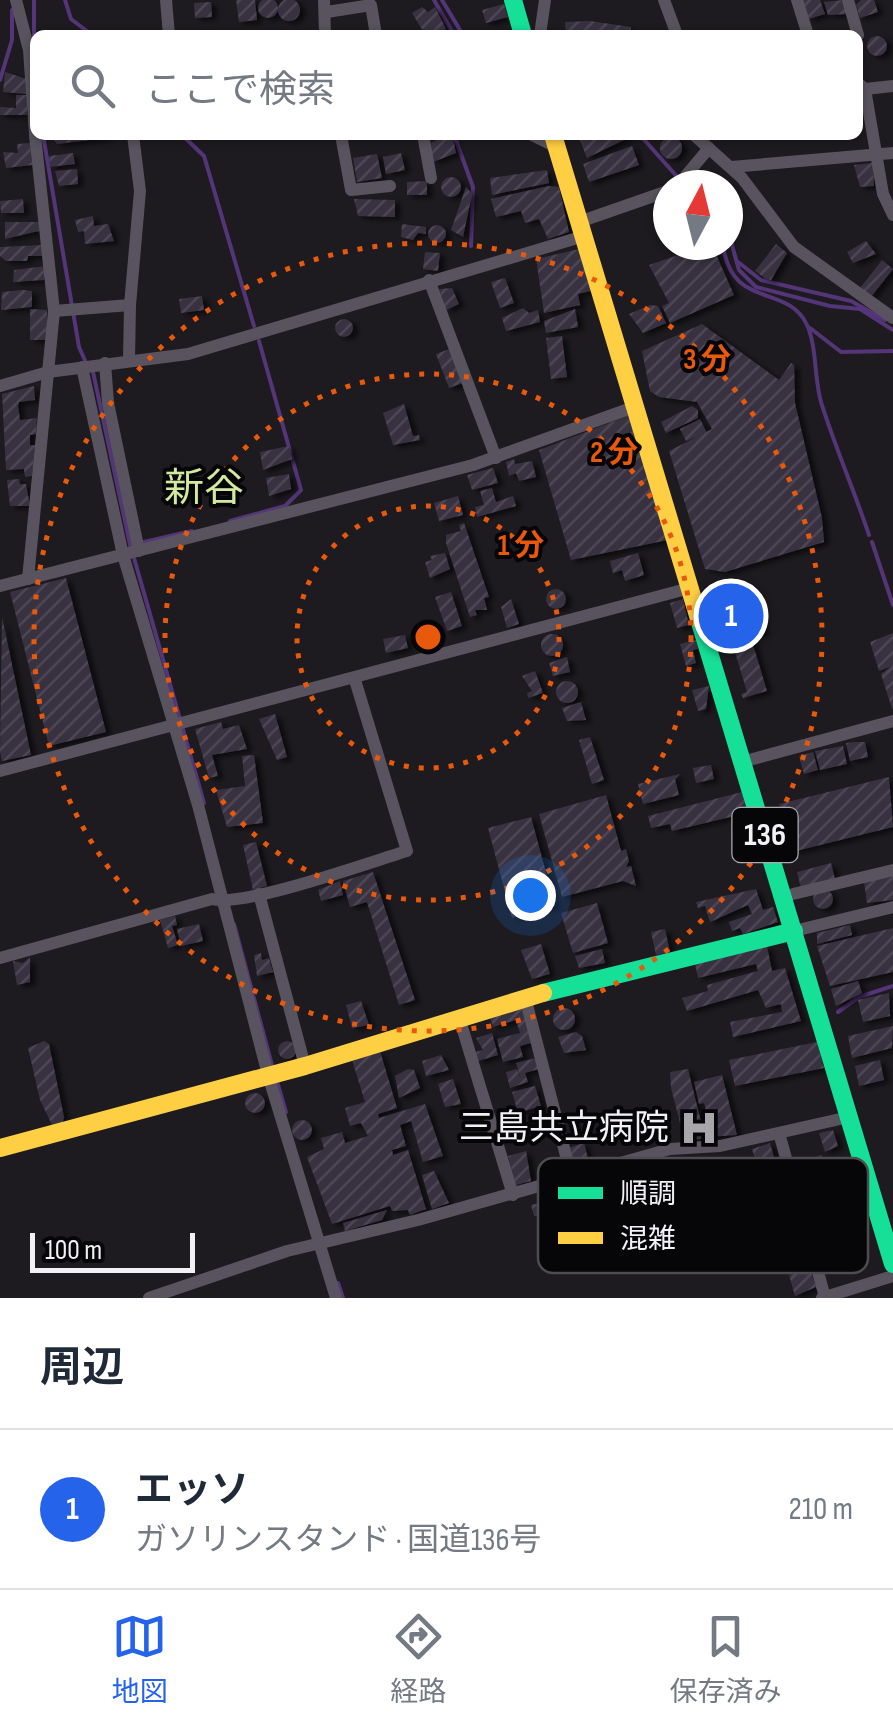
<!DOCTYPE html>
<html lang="ja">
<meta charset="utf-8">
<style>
:root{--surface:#fff;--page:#f2f2f3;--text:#1f2937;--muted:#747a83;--line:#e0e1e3;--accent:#2563eb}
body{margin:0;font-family:"Sofia Sans Condensed","Noto Sans JP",sans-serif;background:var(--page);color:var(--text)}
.compass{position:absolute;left:653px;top:170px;width:90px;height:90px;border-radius:50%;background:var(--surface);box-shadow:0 2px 8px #0004;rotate:7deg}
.scale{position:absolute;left:30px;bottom:25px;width:165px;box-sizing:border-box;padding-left:10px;border:5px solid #f3f1f6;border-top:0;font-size:28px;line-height:35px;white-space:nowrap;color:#f3f1f6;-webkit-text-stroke:8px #060608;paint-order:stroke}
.you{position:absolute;left:530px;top:895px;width:35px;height:35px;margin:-25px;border:8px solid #fff;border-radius:50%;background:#1a73e8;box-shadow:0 0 0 15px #1a73e833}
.badge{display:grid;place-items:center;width:65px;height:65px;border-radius:50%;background:var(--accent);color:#fff;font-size:32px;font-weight:700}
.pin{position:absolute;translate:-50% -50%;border:5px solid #fff;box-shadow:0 2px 10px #0006}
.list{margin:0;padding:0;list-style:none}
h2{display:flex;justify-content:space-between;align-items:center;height:130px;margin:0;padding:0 40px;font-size:42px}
h2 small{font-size:32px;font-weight:400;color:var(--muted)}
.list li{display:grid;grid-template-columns:65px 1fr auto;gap:30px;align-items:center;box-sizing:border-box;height:160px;padding:0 40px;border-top:2px solid var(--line)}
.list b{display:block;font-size:38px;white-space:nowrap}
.list p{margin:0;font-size:32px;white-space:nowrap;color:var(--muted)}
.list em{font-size:32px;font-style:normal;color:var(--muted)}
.icon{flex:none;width:55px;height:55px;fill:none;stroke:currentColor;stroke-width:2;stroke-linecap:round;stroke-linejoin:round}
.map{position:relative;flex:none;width:893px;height:1298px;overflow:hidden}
.search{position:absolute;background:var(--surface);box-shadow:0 2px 8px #0004;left:30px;right:30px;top:30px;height:110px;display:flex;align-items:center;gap:25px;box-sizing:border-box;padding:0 35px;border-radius:15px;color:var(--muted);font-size:38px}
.sheet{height:290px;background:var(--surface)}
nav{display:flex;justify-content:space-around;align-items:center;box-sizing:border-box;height:140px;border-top:2px solid var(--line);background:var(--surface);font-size:28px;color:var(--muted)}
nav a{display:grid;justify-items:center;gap:5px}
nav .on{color:var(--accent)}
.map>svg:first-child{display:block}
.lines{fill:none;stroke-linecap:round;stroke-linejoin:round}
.stream{stroke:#543578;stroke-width:4}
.building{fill:url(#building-hatch);filter:url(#shadow)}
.street{stroke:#58535e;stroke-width:12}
.fast{stroke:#16e098;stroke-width:18}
.slow{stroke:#ffcf43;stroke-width:18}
.ring{fill:none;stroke:#e8590c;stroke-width:5;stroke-dasharray:5 10}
.labels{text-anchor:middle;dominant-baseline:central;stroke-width:8;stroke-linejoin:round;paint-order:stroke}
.shield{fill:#060608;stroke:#acaaaf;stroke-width:2.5}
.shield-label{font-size:32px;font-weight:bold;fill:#f3f1f6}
.poi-label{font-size:35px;fill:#f3f1f6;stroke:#060608;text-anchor:end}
.quarter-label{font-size:40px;fill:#d2ea9f;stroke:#060608}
.key{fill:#060608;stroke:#4d4c4f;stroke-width:2.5}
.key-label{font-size:28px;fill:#f3f1f6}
.centre{fill:#e8590c;stroke:#060608;stroke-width:5}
.ring-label{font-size:30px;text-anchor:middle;font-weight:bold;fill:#e8590c;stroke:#060608;stroke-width:8;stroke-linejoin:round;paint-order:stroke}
</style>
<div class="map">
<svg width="893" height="1298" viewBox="0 0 893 1298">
<defs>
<pattern id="building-hatch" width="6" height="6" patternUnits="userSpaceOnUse" patternTransform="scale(2.5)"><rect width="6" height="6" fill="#393141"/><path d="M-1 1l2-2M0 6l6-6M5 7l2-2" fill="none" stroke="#4c4554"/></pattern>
<filter id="shadow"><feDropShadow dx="5.5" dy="3" stdDeviation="2.5" flood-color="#0009"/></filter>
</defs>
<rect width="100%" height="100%" fill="#1d1b1f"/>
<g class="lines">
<g class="stream">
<polyline points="65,0 71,19 92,35"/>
<polyline points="434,0 454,35"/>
<polyline points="442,0 463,35"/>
<polyline points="34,45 34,0"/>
<polyline points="0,80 12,40 12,10"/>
<polyline points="43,135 79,347 87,365"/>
<polyline points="182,135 204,156 254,326"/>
<polyline points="454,135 473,187 471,246"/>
<polyline points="640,135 680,180"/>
<polyline points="728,231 739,270 756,287 830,306 860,309 893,330"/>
<path d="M 723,245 C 731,310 788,283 807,325 C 817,347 814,378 821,402 C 835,447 854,490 869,535"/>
<polyline points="738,262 761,280 851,301 885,320"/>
<polyline points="810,328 841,352 893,351"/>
<polyline points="93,372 131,549"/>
<polyline points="230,521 285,506 301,490 259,341"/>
<polyline points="144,542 192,531"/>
<polyline points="872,542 893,605"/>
<polyline points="134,558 204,803"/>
<polyline points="234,924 273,1069"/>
<polyline points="838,1012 859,997 893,986"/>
<polyline points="276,1078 286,1112"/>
<polyline points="338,1283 343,1298"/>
</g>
</g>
<g class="building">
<circle cx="268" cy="8" r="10"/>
<circle cx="289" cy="10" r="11"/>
<polygon points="236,0 255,0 257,20 239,22"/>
<polygon points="802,0 820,0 825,14 809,19"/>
<polygon points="843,0 848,14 828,15 824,2"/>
<polygon points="861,0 874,0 878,12 860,18 856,5"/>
<polygon points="211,2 212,17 195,18 194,3"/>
<polygon points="504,4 508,17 486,23 482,10"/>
<polygon points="422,7 428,12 435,7 446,29 429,35 421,28 412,13"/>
<polygon points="590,21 631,27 630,35 566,35 565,22"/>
<circle cx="877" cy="46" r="10"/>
<polygon points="5,72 27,79 27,94 3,92"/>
<polygon points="16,95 27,95 27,115 0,115 0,107 16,108"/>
<polygon points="51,135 106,135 106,138 57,144"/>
<polygon points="582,135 634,135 587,158 579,138"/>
<circle cx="671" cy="148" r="11"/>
<polygon points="440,138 453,139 456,153 433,162 429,144"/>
<polygon points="30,143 32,165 6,168 3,152 18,153 17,144"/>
<polygon points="632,146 639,165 589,182 583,164"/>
<polygon points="73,153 75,164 50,167 49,156"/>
<polygon points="401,153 405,170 386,174 383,157"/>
<polygon points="377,154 382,178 357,182 353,158"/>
<polygon points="873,163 874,186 860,187 854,165"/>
<polygon points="77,169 78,184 59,186 55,171"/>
<polygon points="547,170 549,183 492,195 490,178"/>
<circle cx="451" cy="187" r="10"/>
<polygon points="427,181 427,195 407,195 407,182"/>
<polygon points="549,186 559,187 569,232 548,239 539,219 525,223 521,211 496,217 491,199"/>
<polygon points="466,187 472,194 463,237 451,230"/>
<polygon points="23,199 24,213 1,213 0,201"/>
<polygon points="354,199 395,200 395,217 358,216"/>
<polygon points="93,216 94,226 108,224 114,241 85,244 84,231 78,232 75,220"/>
<polygon points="5,222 39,222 39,231 5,239"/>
<polygon points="402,224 426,227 426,234 418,233 413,240 401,237"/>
<circle cx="437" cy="234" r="9"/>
<polygon points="866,241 876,254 853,263 847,252"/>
<polygon points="776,244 787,253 771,280 766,279 755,271"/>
<polygon points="42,245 43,256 28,256 27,261 6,261 0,256 0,247"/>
<polygon points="707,245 712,245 734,295 670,323 662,306 669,303 649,265"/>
<polygon points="579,249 591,291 578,294 580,305 544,313 536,259"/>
<polygon points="425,252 440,253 438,271 423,269"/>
<polygon points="882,260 893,269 871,297 860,288"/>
<polygon points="46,266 44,280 13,282 14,270"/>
<polygon points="505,278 514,303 500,308 491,282"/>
<polygon points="452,288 459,304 446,310 439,289"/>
<polygon points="23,290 32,291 32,307 1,310 2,292"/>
<polygon points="202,296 204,310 181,313 179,299"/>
<polygon points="650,305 658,306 666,323 643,333 629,314"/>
<polygon points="523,308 529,313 538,310 540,322 506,331 502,318"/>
<polygon points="30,309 47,310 47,340 30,340"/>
<polygon points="575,309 578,327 546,333 544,321"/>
<circle cx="344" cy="328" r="9"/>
<polygon points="702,324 779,380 791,363 794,365 795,403 822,518 824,542 725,572 705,569 669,451 712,429 697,402 659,397 650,391 642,351"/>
<polygon points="562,336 567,377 551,379 546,338"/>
<polygon points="452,348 463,383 449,388 436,354"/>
<polygon points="34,386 35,400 19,402 18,406 20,420 37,418 36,434 30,435 30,445 35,445 32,476 25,477 24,469 6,470 2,394"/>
<polygon points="404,404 413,436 419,435 420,440 393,445 383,413"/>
<polygon points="692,406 698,410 698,418 666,433 661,422"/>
<polygon points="630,415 668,540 571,560 539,450"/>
<polygon points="700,419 707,433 686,441 680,429"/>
<polygon points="289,446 292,459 263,470 260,452"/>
<polygon points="514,459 515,464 532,461 536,477 519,481 516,473 509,476 506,462"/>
<polygon points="493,468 498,483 472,490 467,475"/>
<polygon points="289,474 291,489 269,496 266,478"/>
<polygon points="19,479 20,484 26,484 30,506 10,506 7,480"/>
<polygon points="492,488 496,502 513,496 516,506 477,517 475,507 484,505 480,491"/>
<polygon points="458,496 463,515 439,521 434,503"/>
<polygon points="464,523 489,597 484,598 487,610 475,610 477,615 470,617 446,543 446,535 461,531 459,525"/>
<polygon points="445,553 450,569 430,578 425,562 432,560 430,556"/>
<polygon points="638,553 644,575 625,581 622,570 613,573 610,561"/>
<polygon points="66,578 106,732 49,746 10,592"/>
<circle cx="556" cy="599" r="10"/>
<polygon points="451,592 462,626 447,631 435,597"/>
<polygon points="511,599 519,624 507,628 501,607"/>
<polygon points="683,599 689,625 677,628 670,603"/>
<polygon points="737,599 741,610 743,603 754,600 764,632 753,635 748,617 743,618 745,625 723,632 715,606"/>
<polygon points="2,617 31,755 2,761 0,752"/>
<polygon points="893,633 893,709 892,709 881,674 890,667 879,671 870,642"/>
<circle cx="552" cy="645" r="11"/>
<polygon points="405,635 408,648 386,653 383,639"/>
<polygon points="751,638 767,691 743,698 741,694 747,692 734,649 728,651 727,646"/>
<polygon points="696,640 698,649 693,650 696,663 686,666 680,644"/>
<polygon points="567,657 570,672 553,676 549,663"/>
<polygon points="535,671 543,693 528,698 527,693 532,691 522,676"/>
<circle cx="567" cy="692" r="11"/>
<polygon points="709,686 706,709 698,711 692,690"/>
<polygon points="581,702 586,720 567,721 562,708"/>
<polygon points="275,714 287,757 277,760 259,719"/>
<polygon points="221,722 223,729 239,725 247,749 212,755 218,776 209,778 195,729"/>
<polygon points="590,737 604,780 592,784 579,740"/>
<polygon points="853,742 865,742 868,757 850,761 846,743"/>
<polygon points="843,746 847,764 820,770 815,751"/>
<polygon points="813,752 818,770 804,774 799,756"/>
<polygon points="254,755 263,823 227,827 216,790 245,786 242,756"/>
<polygon points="711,765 714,779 696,783 693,768"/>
<polygon points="680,774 675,779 679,795 643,804 638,784"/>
<polygon points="889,777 893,827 792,852 779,804"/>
<polygon points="742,792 747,813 672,831 670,824 651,828 648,816"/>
<polygon points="606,795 621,851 626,849 629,861 626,867 631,866 636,886 623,881 562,897 539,814"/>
<polygon points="531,817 555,906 512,918 488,828"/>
<polygon points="256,842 267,886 253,890 243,845"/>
<polygon points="831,863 835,879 801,888 797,872"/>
<polygon points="373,872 415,1000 399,1005 367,902 350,907 343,881"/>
<polygon points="893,875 893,900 867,903 864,882"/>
<polygon points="340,881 343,895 321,901 318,890"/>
<polygon points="756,889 763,910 773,907 778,922 743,934 740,928 732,931 729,922 752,914 748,905 710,922 705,906 698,908 696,902"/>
<circle cx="823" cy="899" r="10"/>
<polygon points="597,903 608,943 573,953 561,913"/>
<polygon points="175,916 177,925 172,926 178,945 168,948 160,920"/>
<polygon points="199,924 203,941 181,946 177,929"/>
<polygon points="850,925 852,935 817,944 817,933"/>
<polygon points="893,928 893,972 830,986 817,946"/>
<polygon points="665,929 670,952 656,955 651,932"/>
<polygon points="541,944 550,974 532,979 521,950"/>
<polygon points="767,946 772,971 785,968 801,1021 733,1037 730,1022 782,1012 781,1004 766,1008 758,990 687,1011 682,998 708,991 707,985 758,971 756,964 698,978 695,964"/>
<polygon points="602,949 605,963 579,968 575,956"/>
<polygon points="261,953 262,960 269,958 273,972 257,976 254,955"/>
<polygon points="30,957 30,982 17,985 13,961 23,963"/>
<polygon points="858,981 862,993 836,1006 831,989"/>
<polygon points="889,993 890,1016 863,1022 858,1000"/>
<polygon points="361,1001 369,1025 352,1028 346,1005"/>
<polygon points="522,1005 531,1043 520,1046 523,1057 503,1062 497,1039 520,1033 516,1020 493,1027 489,1014"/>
<circle cx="564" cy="1019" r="11"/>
<polygon points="893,1026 892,1048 852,1058 848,1036"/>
<polygon points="576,1032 582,1036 586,1050 564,1053 558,1037"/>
<polygon points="492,1033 498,1055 478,1061 475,1052 483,1050 476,1038"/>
<circle cx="287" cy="1050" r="9"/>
<polygon points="44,1041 49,1044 64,1117 62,1125 53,1127 40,1100 28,1048"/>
<polygon points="817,1042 824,1068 735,1086 729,1060"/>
<polygon points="380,1051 397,1108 378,1114 379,1118 425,1104 443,1156 423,1162 411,1121 400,1125 406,1146 392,1150 393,1155 408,1150 426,1209 410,1215 408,1210 392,1211 390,1206 332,1224 307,1157 324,1149 321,1138 342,1132 345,1143 368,1136 361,1123 350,1126 345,1108 365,1102 352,1060"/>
<polygon points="441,1055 449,1070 426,1076 422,1061"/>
<polygon points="536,1058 539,1069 525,1073 528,1082 510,1088 506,1072 517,1069 521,1079 516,1063"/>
<polygon points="880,1060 884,1080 859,1086 855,1066"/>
<polygon points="408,1069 414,1070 420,1088 399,1098 395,1076"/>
<polygon points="688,1069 705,1138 695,1140 684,1138 671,1088 670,1072"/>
<polygon points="722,1075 737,1135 707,1137 702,1115 707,1114 704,1103 699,1104 694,1082"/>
<polygon points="453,1079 461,1104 445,1107 438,1084"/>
<polygon points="535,1086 541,1106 518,1113 512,1092"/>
<circle cx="255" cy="1103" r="10"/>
<circle cx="302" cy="1130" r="10"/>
<polygon points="833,1130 838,1146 825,1152 819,1133"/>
<polygon points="584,1143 590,1166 574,1170 568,1148"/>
<polygon points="770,1143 774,1157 756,1163 752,1149"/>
<polygon points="526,1151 531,1181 516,1185 508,1156"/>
<polygon points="822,1155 823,1170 804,1176 803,1160"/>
<polygon points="434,1171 449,1203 432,1209 422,1175"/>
<polygon points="548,1201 552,1217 534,1216 531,1205"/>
<polygon points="387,1210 382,1220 345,1231 343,1223"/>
<polygon points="810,1269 816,1287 795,1296 789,1275"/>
</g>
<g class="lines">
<g class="street">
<polyline points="16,0 29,50 35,134"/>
<polyline points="166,0 169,35"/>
<polyline points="324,0 325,35"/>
<polyline points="664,0 677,35"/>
<polyline points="797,0 808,35"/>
<polyline points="848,0 858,35"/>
<polyline points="327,12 371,5 376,35"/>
<polyline points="540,35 545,0"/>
<polyline points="858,83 865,89 883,194 893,215"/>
<polyline points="865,89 893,86"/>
<polyline points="341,135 351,190 390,186"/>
<polyline points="423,135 431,178"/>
<polyline points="532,135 556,147"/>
<polyline points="694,135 742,178 794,247 893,318"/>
<polyline points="731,167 893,153"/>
<polyline points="678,185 709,148"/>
<polyline points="579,222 668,191"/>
<polyline points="429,280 496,458"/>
<polyline points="54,311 130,305 140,191 133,135"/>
<polyline points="129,360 130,305"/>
<polyline points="105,363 108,403 139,551"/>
<polyline points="82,367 123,555 198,805 268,1075 336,1298"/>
<polyline points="0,386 48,372 188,354 584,236"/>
<polyline points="28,579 54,311 35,135"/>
<polyline points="0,586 473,465 637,406"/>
<polyline points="742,762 893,721"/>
<polyline points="0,771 690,588"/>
<polyline points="259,894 305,1066"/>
<polyline points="793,894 893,870"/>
<polyline points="794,931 893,907"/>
<path d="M 0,958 L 212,899 C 242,908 370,862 407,851 L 355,680"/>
<polyline points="525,997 572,1179"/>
<polyline points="459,1017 513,1195"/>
<polyline points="779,1133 825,1297"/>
<polyline points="149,1298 287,1251 418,1220 670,1149 720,1146 849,1117"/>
<polyline points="822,1298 893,1276"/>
</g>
<g class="fast">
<polyline points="513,0 523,35"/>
<polyline points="699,619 893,1264"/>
<polyline points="543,993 794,931"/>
</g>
<g class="slow">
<polyline points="553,135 699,619"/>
<polyline points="0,1148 305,1066 543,993"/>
</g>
</g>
<g class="ring">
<circle cx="428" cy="637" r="131"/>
<circle cx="428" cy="637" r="263"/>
<circle cx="428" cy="637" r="394"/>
</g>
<defs>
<g id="hospital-bare" transform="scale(3)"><path d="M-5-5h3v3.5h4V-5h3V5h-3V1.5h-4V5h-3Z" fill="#a8a6ab" stroke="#060608" stroke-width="2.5" paint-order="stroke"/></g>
</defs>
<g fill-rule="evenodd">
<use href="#hospital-bare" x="699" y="1128"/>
</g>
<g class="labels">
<rect class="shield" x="732.5" y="808" width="65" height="54" rx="8"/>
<g class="shield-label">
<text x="765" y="835">136</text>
</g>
<g class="poi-label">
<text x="669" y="1128">三島共立病院</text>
</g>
<g class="quarter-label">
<text x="204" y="489">新谷</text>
</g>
</g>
<rect x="538" y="1158" width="330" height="115" rx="15" class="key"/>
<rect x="558" y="1187" width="45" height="12" fill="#16e098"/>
<rect x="558" y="1232" width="45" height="12" fill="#ffcf43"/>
<g class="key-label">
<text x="620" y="1203">順調</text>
<text x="620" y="1248">混雑</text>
</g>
<circle cx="428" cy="637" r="15" class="centre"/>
<g class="ring-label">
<text x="707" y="369">3 分</text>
<text x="614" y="462">2 分</text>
<text x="521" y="555">1 分</text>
</g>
</svg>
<svg class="compass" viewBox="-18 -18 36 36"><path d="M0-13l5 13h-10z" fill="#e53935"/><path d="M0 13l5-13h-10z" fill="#747a83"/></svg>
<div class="scale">100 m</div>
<div class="you"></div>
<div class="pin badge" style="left:731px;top:616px">1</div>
<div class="search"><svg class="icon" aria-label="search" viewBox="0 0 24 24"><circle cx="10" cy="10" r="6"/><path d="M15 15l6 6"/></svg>ここで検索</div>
</div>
<section class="sheet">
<h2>周辺<small></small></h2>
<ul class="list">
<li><span class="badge">1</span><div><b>エッソ</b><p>ガソリンスタンド · 国道136号</p></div><em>210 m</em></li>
</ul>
</section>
<nav>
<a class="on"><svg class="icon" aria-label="map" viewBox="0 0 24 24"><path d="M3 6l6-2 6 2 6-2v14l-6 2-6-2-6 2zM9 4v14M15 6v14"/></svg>地図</a>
<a><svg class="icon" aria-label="directions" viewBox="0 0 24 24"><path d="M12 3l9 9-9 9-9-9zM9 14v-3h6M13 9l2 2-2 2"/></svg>経路</a>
<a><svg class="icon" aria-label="saved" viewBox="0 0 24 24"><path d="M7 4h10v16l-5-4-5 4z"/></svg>保存済み</a>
</nav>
